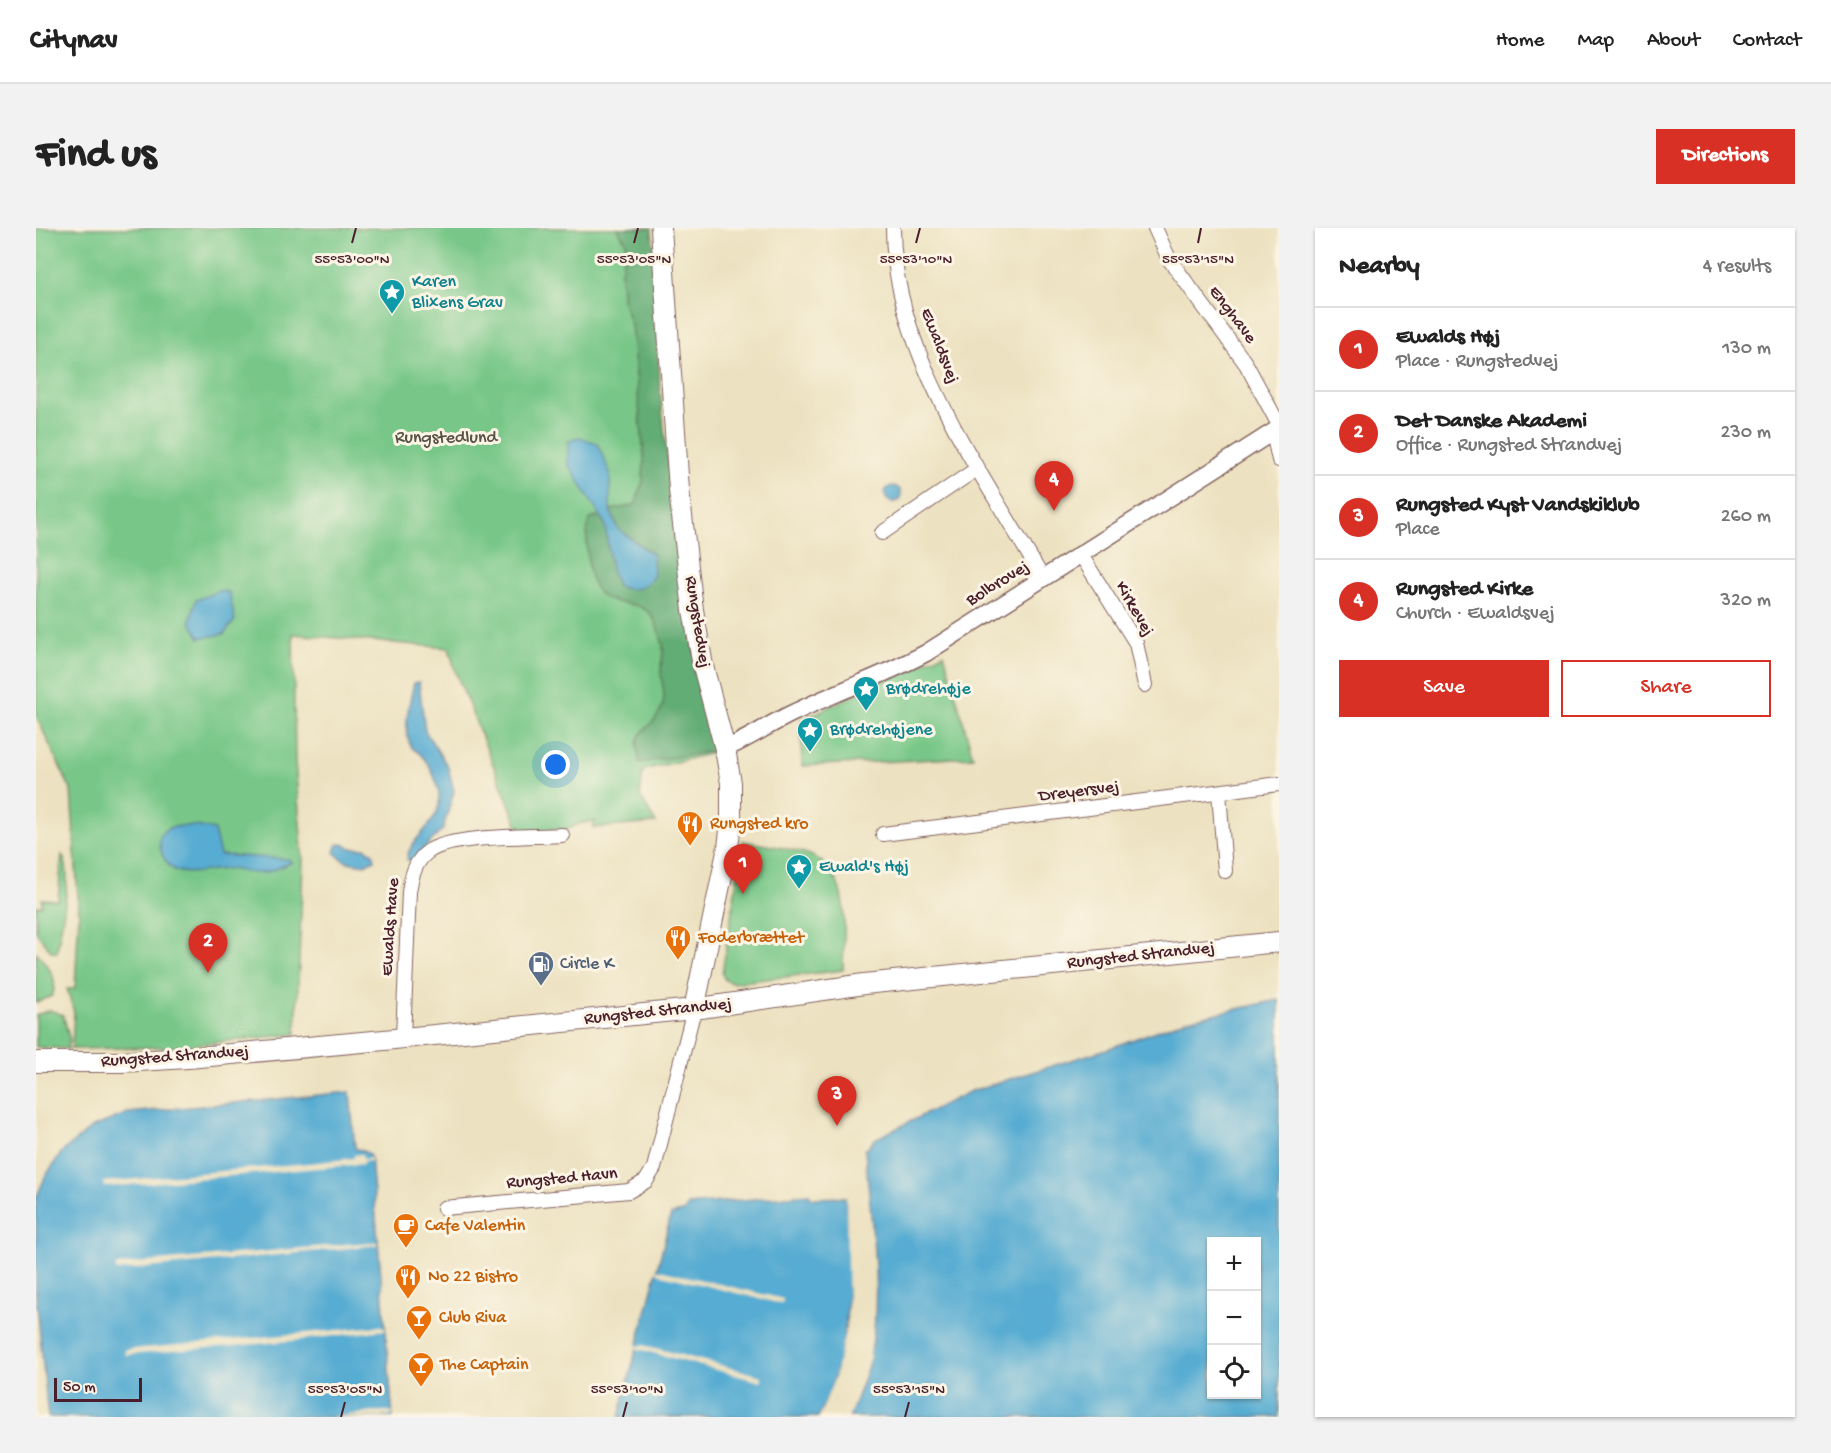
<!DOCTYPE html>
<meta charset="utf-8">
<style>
:root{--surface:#fff;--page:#f2f2f2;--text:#222;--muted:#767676;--line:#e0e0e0;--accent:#d93025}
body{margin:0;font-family:"Gochi Hand",sans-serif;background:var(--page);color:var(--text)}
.controls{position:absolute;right:18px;bottom:18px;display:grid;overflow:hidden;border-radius:0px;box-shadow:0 2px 4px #0004}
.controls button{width:54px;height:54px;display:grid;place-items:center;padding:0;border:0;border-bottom:2px solid var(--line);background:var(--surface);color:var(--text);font:30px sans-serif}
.scale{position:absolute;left:18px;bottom:15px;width:88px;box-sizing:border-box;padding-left:6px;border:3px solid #4a1f2b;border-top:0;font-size:16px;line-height:21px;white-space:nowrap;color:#4a1f2b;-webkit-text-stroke:4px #fcf5e5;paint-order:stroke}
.you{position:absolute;left:520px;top:537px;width:21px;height:21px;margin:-15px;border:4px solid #fff;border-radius:50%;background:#1a73e8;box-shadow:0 0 0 9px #1a73e833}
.badge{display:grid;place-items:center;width:39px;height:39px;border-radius:50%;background:var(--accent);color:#fff;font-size:20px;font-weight:700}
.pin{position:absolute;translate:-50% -50px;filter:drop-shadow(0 2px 3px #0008)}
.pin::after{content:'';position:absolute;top:32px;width:21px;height:18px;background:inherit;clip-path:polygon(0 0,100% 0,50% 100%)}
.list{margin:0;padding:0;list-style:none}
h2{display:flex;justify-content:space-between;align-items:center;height:78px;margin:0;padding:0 24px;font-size:26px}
h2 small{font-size:20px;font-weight:400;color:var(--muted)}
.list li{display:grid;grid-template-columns:39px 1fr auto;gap:18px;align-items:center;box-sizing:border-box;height:84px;padding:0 24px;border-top:2px solid var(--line)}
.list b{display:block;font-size:22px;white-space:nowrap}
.list p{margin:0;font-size:20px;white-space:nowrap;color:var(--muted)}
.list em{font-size:20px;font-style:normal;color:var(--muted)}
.actions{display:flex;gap:12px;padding:18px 24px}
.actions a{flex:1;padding:14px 0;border:2px solid var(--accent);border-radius:0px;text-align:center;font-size:21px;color:var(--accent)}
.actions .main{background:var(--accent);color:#fff}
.icon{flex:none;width:33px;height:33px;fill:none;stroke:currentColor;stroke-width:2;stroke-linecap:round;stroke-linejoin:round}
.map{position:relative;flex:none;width:1243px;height:1189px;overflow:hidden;border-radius:0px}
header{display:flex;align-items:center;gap:36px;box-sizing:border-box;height:84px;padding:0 30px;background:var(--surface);border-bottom:2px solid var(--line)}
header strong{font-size:28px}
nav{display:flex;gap:33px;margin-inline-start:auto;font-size:21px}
.intro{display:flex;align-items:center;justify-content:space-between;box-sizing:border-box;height:144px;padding:0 36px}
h1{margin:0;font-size:42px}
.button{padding:15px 27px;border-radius:0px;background:var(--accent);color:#fff;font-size:21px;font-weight:700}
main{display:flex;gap:36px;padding:0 36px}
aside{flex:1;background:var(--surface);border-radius:0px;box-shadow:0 2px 4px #0004}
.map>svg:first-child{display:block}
.green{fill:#78c788;stroke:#61735a;stroke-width:1.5}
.forest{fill:#62ac74;stroke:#566650;stroke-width:1.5}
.water{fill:#56acd2;stroke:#50667e;stroke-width:1.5;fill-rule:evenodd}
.pier{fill:#ece1c0}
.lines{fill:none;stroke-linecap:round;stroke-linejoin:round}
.minor-casing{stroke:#83635f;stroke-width:16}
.tertiary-casing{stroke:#83635f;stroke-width:19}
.secondary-casing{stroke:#83635f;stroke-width:22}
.minor{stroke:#fff;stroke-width:14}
.tertiary{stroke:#fff;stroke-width:16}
.secondary{stroke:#fff;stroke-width:20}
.ticks{fill:none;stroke:#4a1f2b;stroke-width:2}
.labels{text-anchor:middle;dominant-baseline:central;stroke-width:6;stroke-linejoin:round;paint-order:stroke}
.culture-label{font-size:18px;fill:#0d838f;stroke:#fcf5e5;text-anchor:start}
.street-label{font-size:18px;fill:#4a1f2b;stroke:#fcf5e5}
.park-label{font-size:18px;fill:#585147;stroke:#fcf5e5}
.food-label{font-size:18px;fill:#c56008;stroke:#fcf5e5;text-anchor:start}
.service-label{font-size:18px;fill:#4e5e75;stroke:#fcf5e5;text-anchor:start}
.ticks-label{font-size:15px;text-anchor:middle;fill:#4a1f2b;stroke:#fcf5e5;stroke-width:6;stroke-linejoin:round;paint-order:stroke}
</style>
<header>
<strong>Citynav</strong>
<nav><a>Home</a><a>Map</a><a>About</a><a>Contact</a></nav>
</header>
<div class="intro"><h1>Find us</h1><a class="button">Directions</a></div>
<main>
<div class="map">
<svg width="1243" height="1189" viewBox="0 0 1243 1189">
<rect width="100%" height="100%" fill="#fcf5e5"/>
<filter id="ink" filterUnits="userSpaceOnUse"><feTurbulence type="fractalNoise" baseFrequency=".0167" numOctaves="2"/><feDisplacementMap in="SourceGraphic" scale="12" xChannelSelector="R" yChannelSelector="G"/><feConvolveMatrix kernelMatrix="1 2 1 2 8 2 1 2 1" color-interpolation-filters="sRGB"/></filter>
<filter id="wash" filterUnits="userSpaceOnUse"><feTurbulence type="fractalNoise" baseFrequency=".008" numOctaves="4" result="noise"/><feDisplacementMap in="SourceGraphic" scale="24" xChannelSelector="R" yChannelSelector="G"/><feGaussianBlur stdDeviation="1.35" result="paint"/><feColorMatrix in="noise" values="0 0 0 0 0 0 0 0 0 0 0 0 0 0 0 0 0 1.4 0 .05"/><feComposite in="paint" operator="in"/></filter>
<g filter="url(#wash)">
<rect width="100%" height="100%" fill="#ece1c0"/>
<g class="green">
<polygon points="0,0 607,0 621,213 666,498 676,525 607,542 604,568 620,595 557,600 559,593 542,596 533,601 484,603 420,445 413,420 257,406 259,533 267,634 260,806 135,819 36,821 0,819 0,787 14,782 27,787 34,813 30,821 36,820 38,784 31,761 39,761 43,685 35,562 0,488"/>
<polygon points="908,425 937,529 766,538 765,492"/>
<path d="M 707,613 C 726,617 759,620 776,628 C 818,648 807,705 807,742 L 696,755 L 689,752 L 686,746 Z"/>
<path d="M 26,627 C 38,644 24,702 21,724 L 16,724 L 0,704 L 0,678 L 6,678 L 6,671 L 22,672 Z"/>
<path d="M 0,724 C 11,738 24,749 16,768 L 0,775 Z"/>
</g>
<path class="forest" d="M 581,0 L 616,0 L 624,161 L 641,324 L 677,523 L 604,535 C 595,498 610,509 623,485 C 632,469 626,461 625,445 C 624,436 628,427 627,418 C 626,411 622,403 620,396 C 606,357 557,399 552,332 C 551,318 549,305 554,291 L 564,288 L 569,296 L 573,316 L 617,326 L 582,301 L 574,282 L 599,277 L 607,253 L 608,229 L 595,97 L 586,71 L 585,43 L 590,14 Z"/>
<g class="water">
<path d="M 543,209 L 561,215 L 574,245 L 574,282 L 582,301 L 617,327 L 618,348 C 606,362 598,364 581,358 L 575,341 L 569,296 L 532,236 L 532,214 Z"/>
<circle cx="857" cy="266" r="8"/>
<polygon points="183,363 193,364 199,392 188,406 164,410 154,393 160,372"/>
<path d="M 383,454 L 389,503 L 412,539 L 418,563 L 407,601 L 376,633 L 371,632 C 372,612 396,601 402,581 C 407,563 396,538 383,525 C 381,523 378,522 376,520 C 365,503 374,473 378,455 Z"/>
<path d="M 161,598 L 178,602 L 184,627 L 252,631 L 256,634 C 248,638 235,644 226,645 C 213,647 202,640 189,641 C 174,641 153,649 139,642 C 126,635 115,607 133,600 C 141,597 152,598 161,598 Z"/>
<path d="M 306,616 L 315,620 L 329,620 L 337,625 L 339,632 C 325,639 309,636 299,625 L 301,617 Z"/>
<path d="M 1243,772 L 1243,1189 L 813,1189 C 820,1169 830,1149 834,1128 C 847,1068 834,984 829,922 L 839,911 L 935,863 L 1071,821 L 1150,792 ZM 1176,1014 L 1220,1014 L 1220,1166 L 1176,1166 Z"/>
<polygon points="314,864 319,920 332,925 335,930 357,1189 12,1189 0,1066 0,971 9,949 26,924 55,900 92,885"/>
<path d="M 773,966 L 776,970 L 810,969 C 813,1044 819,1121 782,1189 L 583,1189 L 635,987 L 649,983 L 652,977 Z"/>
</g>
<g class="pier">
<polygon points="326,926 327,931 335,930 335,933 327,933 327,936 69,959 68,954 284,934 318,930 318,927"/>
<polygon points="810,969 813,969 816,1071 809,1124 792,1176 785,1189 783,1189 799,1149 812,1090"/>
<polygon points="832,1005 837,1028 838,1090 834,1129 813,1189 810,1189 831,1128 835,1090"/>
<polygon points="335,1014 341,1014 342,1017 80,1043 80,1038 101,1035"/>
<polygon points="619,1041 747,1071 746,1076 626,1047 619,1043"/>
<polygon points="344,1098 349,1099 349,1102 254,1113 89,1127 89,1122"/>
<polygon points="607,1117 726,1148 725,1154 599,1120 600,1118"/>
<polygon points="349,1183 357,1184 357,1186 346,1189 294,1189"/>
</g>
</g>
<g filter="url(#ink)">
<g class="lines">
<g class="minor-casing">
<g id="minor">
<path d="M 857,0 C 857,126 947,245 1007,351"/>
<polyline points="1119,0 1133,31 1210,136 1243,197"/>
<polyline points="1237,205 1243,232"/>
<polyline points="846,305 942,240"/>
<polyline points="1045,327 1100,415 1109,457"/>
<polyline points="1183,564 1189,643"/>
<polyline points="847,606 1243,556"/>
<path d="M 367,810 L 373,664 C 375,649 379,632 393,623 C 417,607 494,609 526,607"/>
<polyline points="408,980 593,963 610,953 618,940 658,781"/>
</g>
</g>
<g class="tertiary-casing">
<path id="tertiary" d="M 689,521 C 714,510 735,495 759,484 C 802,463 847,448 890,425 L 1243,200"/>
</g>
<g class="secondary-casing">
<g id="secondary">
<polyline points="625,0 643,262 657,382 667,438 689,521 695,555 695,595 692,619 658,781"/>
<polyline points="0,834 85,834 152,830 348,812 658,781 828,756 1243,714"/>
</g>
</g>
<use href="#minor" class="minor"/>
<use href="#tertiary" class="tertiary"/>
<use href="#secondary" class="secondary"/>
</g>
</g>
<path class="ticks" d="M 316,15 L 320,0M 598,15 L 602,0M 880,15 L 884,0M 1162,15 L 1165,0M 305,1189 L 309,1174M 587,1189 L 591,1174M 869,1189 L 873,1174"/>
<defs>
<g id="sight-pin" transform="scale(1.35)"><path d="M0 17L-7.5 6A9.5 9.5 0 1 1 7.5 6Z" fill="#0f9aa8" stroke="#fcf5e5"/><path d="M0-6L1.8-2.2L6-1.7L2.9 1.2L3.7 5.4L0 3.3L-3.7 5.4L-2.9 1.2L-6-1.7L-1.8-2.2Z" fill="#fff"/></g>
<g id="restaurant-pin" transform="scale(1.35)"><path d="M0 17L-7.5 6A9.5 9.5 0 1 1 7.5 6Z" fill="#e8710a" stroke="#fcf5e5"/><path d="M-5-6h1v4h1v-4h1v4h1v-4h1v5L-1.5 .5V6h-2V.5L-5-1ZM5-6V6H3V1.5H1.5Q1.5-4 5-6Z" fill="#fff"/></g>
<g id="fuel-pin" transform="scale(1.35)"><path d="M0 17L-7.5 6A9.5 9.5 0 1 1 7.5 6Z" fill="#5c6f8a" stroke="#fcf5e5"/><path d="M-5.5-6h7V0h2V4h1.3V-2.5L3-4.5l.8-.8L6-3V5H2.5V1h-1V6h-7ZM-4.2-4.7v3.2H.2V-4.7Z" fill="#fff"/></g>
<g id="cafe-pin" transform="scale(1.35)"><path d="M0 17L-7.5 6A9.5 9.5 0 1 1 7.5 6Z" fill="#e8710a" stroke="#fcf5e5"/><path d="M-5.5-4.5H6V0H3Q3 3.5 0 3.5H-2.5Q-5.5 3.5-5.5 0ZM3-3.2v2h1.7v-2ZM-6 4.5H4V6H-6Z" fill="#fff"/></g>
<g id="bar-pin" transform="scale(1.35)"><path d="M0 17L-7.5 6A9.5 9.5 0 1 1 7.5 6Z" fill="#e8710a" stroke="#fcf5e5"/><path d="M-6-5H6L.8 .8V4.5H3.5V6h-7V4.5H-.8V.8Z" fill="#fff"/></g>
</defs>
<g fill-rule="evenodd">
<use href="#sight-pin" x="356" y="64"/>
<use href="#sight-pin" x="830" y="461"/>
<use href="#sight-pin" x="774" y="502"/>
<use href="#restaurant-pin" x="654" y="596"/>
<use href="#sight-pin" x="763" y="639"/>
<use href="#restaurant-pin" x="642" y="710"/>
<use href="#fuel-pin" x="505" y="736"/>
<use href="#cafe-pin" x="370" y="998"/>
<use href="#restaurant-pin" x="372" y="1049"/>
<use href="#bar-pin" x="383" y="1090"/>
<use href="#bar-pin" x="385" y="1137"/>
</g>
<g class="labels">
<g class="culture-label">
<text x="376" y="54">Karen<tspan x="376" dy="21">Blixens Grav</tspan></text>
<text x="850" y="461">Brødrehøje</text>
<text x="794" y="502">Brødrehøjene</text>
<text x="783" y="639">Ewald's Høj</text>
</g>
<g class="street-label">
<text transform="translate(1196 87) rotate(53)">Enghave</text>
<text transform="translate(903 118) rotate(69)">Ewaldsvej</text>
<text transform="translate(962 356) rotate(-32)">Bolbrovej</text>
<text transform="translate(1098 381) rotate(60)">Kirkevej</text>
<text transform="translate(661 394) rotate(81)">Rungstedvej</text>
<text transform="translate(1043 564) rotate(-7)">Dreyersvej</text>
<text transform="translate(355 699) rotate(-86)">Ewalds Have</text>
<text transform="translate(1105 728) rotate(-6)">Rungsted Strandvej</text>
<text transform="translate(622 784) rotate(-6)">Rungsted Strandvej</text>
<text transform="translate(139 829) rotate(-4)">Rungsted Strandvej</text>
<text transform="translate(526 951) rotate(-5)">Rungsted Havn</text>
</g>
<g class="park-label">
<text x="410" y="210">Rungstedlund</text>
</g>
<g class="food-label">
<text x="674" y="596">Rungsted kro</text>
<text x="662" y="710">Foderbrættet</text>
<text x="389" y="998">Cafe Valentin</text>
<text x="392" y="1049">No 22 Bistro</text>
<text x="403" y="1090">Club Riva</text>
<text x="404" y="1137">The Captain</text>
</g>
<g class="service-label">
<text x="524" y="736">Circle K</text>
</g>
</g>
<g class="ticks-label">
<text x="316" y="35">55°53'00"N</text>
<text x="598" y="35">55°53'05"N</text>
<text x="880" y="35">55°53'10"N</text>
<text x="1162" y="35">55°53'15"N</text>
<text x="309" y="1165">55°53'05"N</text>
<text x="591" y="1165">55°53'10"N</text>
<text x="873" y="1165">55°53'15"N</text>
</g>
</svg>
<div class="controls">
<button>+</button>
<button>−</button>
<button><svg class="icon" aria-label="locate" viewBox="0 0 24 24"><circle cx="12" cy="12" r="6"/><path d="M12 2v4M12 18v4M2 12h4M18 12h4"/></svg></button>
</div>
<div class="scale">50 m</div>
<div class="you"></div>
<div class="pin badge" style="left:707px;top:666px">1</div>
<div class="pin badge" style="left:172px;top:745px">2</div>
<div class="pin badge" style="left:801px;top:898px">3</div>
<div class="pin badge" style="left:1018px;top:283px">4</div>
</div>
<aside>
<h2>Nearby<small>4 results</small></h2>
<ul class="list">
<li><span class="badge">1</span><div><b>Ewalds Høj</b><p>Place · Rungstedvej</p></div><em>130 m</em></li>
<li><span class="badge">2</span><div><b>Det Danske Akademi</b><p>Office · Rungsted Strandvej</p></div><em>230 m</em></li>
<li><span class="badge">3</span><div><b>Rungsted Kyst Vandskiklub</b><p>Place</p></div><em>260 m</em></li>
<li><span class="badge">4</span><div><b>Rungsted Kirke</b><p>Church · Ewaldsvej</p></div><em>320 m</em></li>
</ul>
<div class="actions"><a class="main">Save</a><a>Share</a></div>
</aside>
</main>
